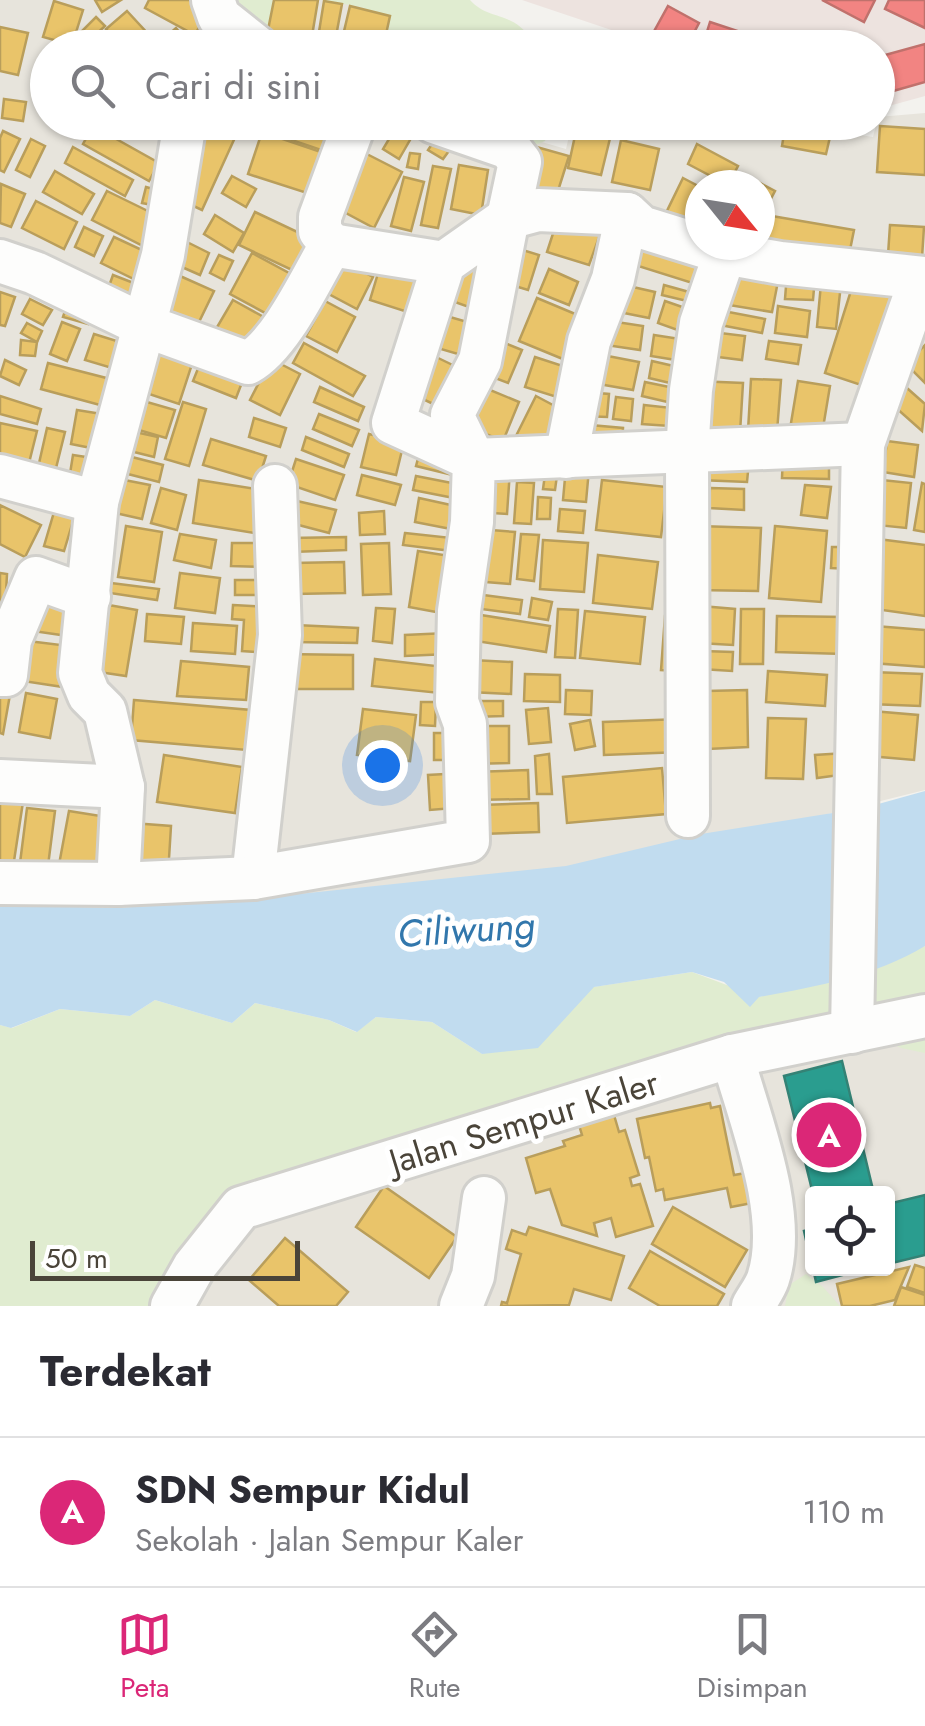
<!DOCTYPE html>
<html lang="id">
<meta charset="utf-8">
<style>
:root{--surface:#fff;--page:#f7f7f7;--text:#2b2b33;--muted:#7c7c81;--line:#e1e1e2;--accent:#db2777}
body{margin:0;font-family:Jost,sans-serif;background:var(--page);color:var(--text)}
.controls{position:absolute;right:30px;bottom:30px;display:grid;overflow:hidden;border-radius:10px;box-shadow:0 2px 8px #0004}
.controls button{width:90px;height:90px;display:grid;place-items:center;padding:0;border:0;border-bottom:2px solid var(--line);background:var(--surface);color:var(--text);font:50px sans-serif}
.compass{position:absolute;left:685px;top:170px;width:90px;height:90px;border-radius:50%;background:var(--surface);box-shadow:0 2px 8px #0004;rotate:120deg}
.scale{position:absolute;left:30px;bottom:25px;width:270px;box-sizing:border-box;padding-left:10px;border:5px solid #4a4439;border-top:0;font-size:28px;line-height:35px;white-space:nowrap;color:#4a4439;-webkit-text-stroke:8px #fff;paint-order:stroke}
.you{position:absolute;left:382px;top:765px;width:35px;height:35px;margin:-25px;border:8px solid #fff;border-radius:50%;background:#1a73e8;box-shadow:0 0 0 15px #1a73e833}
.badge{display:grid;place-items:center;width:65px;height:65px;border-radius:50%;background:var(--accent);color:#fff;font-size:32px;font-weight:700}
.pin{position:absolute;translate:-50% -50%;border:5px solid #fff;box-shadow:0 2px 10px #0006}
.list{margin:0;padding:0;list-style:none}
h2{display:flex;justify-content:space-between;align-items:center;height:130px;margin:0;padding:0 40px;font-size:42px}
h2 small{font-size:32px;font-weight:400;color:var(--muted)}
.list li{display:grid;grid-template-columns:65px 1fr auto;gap:30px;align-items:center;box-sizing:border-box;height:150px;padding:0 40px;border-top:2px solid var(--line)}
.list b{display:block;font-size:38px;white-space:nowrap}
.list p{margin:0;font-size:32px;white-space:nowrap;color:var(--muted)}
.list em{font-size:32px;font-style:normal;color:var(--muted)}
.icon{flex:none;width:55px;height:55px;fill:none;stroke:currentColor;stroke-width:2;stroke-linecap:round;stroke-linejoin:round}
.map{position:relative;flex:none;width:925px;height:1306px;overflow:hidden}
.search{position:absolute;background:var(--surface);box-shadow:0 2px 8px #0004;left:30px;right:30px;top:30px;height:110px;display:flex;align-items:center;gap:25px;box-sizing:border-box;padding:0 35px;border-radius:55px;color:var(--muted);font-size:38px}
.sheet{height:280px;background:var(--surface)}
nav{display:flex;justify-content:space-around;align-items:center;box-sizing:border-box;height:140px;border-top:2px solid var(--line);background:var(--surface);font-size:28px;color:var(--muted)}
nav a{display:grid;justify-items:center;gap:5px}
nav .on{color:var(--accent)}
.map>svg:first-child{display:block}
.residential{fill:#e7e4dc;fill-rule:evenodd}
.medical{fill:#ede3df}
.green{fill:#e0ecd0}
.water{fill:#c1dcef}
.homes{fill:#e9c46a;stroke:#b99e5b;stroke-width:2.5}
.schools{fill:#2a9d8f;stroke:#348275;stroke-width:2.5}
.health{fill:#f28482;stroke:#c0716c;stroke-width:2.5}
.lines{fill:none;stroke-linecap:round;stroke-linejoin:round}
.minor-casing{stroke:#d1d0cc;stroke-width:48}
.minor{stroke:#fdfdfc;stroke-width:42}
.labels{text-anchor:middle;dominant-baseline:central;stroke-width:10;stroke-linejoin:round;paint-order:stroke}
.street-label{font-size:35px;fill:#4a4439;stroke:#fff}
.water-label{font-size:38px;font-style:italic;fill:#3277ac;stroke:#fff}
</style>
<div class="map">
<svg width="925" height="1306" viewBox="0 0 925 1306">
<rect width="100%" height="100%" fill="#f3f2ee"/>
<g class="residential">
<path d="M 0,0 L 416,0 L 393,28 L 447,47 L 48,48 L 48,122 L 506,123 L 504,131 L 566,149 L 572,123 L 780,123 L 873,137 L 878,117 L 925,113 L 925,790 L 527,889 L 130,928 L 0,913 ZM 700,185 L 760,185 L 760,245 L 700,245 Z"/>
<path d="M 925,1016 L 925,1306 L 172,1306 L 241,1208 ZM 812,1194 L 888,1194 L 888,1268 L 812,1268 Z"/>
</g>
<polygon class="medical" points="522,0 925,0 925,96 878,109 878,48 662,47"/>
<g class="green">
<polygon points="219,0 272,0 277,13 269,26 308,47 248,47"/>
<path d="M 323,0 L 470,0 C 490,22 511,9 533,41 L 531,47 L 483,48 L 473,42 L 415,41 L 386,35 C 377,0 355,9 323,0 Z"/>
<polygon points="480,123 569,123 562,130 549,130 545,141 533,146"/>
<polygon points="925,946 925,1053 901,1048 878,1037 241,1208 172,1306 0,1306 0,1025 12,1028 60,1009 130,1016 155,1000 232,1023 255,1003 329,1020 356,1032 376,1017 432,1022 482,1054 571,1009 593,987 692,972 759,997"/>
<polygon points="806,1274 823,1287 840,1306 785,1306 789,1285"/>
</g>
<path class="water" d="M 925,791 L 925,946 C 873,977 818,986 759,997 L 750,1007 L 724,982 L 692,972 L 594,987 L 538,1048 L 482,1054 L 432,1022 L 376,1017 L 357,1032 L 329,1020 L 255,1003 L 232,1023 L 155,1000 L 130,1016 L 60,1009 L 11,1028 L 0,1025 L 0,905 L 115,908 L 222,902 L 566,866 L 701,834 L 864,808 Z"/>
<g class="homes">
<polygon points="95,0 121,0 102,12"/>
<polygon points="149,0 201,0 210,5 195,35 145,8"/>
<polygon points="274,0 318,0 311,42 267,35"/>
<polygon points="54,1 83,10 72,45 43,37"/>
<polygon points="324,1 342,4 334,47 317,44"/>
<polygon points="350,6 390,16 383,48 340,48"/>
<polygon points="127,11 150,36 137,48 123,48 106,29"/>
<polygon points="96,17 105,26 88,42 80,33"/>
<polygon points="0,27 28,33 18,75 0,71"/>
<polygon points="176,28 192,48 153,48"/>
<polygon points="109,36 118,48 94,48"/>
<polygon points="4,99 26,102 23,121 2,118"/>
<polygon points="204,122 214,122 237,133 202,210 172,196"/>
<polygon points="261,122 333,122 324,151 259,129"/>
<polygon points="578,122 614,122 601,175 568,168"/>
<polygon points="398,124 414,133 399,159 383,149"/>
<polygon points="93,126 159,163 149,181 83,144"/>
<polygon points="880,126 925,129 925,175 877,172"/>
<polygon points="785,128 830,137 826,154 782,146"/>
<polygon points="3,131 20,139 4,172 0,170 0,138"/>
<polygon points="262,132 321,152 307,193 248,174"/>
<polygon points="436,138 451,148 443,159 428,150"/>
<polygon points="31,139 45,146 30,177 16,170"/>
<polygon points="621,140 659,149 650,190 612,182"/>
<polygon points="697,144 738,166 728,185 688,164"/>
<polygon points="533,146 569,156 557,194 521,184"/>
<polygon points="73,147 133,180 125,196 65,163"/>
<polygon points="357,149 402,172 374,228 329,204"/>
<polygon points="410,153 420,154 418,169 407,167"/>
<polygon points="459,165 488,170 481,215 451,209"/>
<polygon points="433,166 451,169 438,228 421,225"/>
<polygon points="55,171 94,194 82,214 43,192"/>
<polygon points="745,175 775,191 766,208 760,204 760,185 739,185"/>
<polygon points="232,176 256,189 246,207 222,193"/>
<polygon points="404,177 424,182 411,231 391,226"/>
<polygon points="683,178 700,187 700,234 664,217"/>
<polygon points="1,184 25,194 11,227 0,223"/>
<polygon points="146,187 160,191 157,206 142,203"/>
<polygon points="107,191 160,217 145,247 92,220"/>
<polygon points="36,201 77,222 64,249 22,228"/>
<polygon points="255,212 323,244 307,277 239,245"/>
<polygon points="215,215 244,233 233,252 204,234"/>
<polygon points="559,215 602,229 589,265 547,252"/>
<polygon points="766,215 854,230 847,265 760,250"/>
<polygon points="890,225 924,227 921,273 887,270"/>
<polygon points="84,227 103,236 94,256 75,247"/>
<polygon points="114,237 159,258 146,285 101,263"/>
<polygon points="644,238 713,259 705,287 635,265"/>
<polygon points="185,241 209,253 200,275 175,264"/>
<polygon points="516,248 539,255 528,290 505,283"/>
<polygon points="252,253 302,280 280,321 230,294"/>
<polygon points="219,255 233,261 224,280 210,273"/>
<polygon points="727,256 780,271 772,312 717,303"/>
<polygon points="339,259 373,277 357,309 323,291"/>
<polygon points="464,267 492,277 480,311 452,301"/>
<polygon points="549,269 578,282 569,305 539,293"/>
<polygon points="379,270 429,286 420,316 370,300"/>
<polygon points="822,273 842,275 836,329 817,327"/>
<polygon points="787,274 815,277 813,300 785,299"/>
<polygon points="113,275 144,287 132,317 102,306"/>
<polygon points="180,276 214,291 198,324 165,309"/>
<polygon points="854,281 893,293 864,386 825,373"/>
<polygon points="624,285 655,292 649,318 619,312"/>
<polygon points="664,285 689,292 687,301 662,295"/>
<polygon points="0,292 15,297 5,326 0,325"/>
<polygon points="537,298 592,321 575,364 519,341"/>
<polygon points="30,299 52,310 43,325 22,314"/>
<polygon points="233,300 271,321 251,356 213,334"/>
<polygon points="325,301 355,317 337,352 306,336"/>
<polygon points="665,301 691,310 683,332 658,323"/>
<polygon points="68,302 92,310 88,324 63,317"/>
<polygon points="778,306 810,311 807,337 775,333"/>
<polygon points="718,310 765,319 762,333 715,324"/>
<polygon points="436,313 485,327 475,359 427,345"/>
<polygon points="610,321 643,326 640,350 606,345"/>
<polygon points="62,322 80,329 67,361 50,354"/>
<polygon points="27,323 42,331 37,342 21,333"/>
<polygon points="704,331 745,336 742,360 702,355"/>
<polygon points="94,334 120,342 112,368 85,360"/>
<polygon points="654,335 680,339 676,360 651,356"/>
<polygon points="495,339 522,350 508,383 482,373"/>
<polygon points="21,340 37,342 35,356 20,355"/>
<polygon points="769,341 801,345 798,364 766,359"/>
<polygon points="304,343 365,376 353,396 293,363"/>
<polygon points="925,345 925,383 906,364"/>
<polygon points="150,348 193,361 179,404 137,390"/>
<polygon points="592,353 639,362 633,390 587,382"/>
<polygon points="432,355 467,372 448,411 412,394"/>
<polygon points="203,356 246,372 236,398 193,381"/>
<polygon points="535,357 569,368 560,398 525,387"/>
<polygon points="271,359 300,374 280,415 250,400"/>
<polygon points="5,360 26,370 19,385 0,376"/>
<polygon points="652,361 678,367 674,384 649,378"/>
<polygon points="48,363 118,381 111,408 41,389"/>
<polygon points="751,379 781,380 777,432 748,431"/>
<polygon points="696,381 743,383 740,433 693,430"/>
<polygon points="798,381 830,386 821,440 789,435"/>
<polygon points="899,381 925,404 922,431 885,398"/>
<polygon points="645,382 679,389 676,404 642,396"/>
<polygon points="478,385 519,402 503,441 461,424"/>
<polygon points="320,387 364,407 358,421 314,402"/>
<polygon points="586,392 609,394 607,417 584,416"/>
<polygon points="0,396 41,409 37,424 0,414"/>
<polygon points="536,396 566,412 547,451 516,436"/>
<polygon points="616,397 633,399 631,421 613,419"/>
<polygon points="133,398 175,410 166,438 125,426"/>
<polygon points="183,402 206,409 189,466 165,459"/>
<polygon points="644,405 672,408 670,426 642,424"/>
<polygon points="77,410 108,415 101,450 71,444"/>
<polygon points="319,414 359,430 352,446 313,429"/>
<polygon points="254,418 286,428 280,447 249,437"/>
<polygon points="0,423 37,431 25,479 0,472"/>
<polygon points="579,424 623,428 622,445 578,441"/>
<polygon points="47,428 65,432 52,484 35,481"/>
<polygon points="126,430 158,437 154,457 122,449"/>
<polygon points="369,434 404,442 396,475 361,467"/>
<polygon points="306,437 349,454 344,467 302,450"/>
<polygon points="211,439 266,456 258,481 203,465"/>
<polygon points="887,441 918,445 914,477 883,472"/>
<polygon points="421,447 465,478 416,466"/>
<polygon points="783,454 829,455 829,479 782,478"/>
<polygon points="73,455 93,458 88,489 68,486"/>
<polygon points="128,456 163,465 159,482 124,473"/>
<polygon points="700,458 749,461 747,482 699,480"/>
<polygon points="296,459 344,475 335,500 288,484"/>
<polygon points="547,460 559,461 555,490 543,489"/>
<polygon points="566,467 589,469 586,502 563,500"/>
<polygon points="480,469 510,470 507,514 477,512"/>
<polygon points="362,475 401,485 395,505 357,495"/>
<polygon points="416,476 462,485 459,499 413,490"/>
<polygon points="109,477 150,485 142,519 102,510"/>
<polygon points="872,479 911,483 906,528 867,524"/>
<polygon points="199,480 268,491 261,534 193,523"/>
<polygon points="602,480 667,487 661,537 596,530"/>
<polygon points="517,482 534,483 531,524 514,523"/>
<polygon points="922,483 925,484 925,532 914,530"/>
<polygon points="805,485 831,487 827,518 801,515"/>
<polygon points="161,488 186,495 177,530 151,523"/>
<polygon points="710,488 744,489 744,510 709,508"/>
<polygon points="538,497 551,498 550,519 537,519"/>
<polygon points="419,498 460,507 456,530 415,522"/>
<polygon points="297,501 336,510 329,533 291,523"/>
<polygon points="57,502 77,508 64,551 44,546"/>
<polygon points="0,505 41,525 25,557 0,544"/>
<polygon points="560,509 585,511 583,533 558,531"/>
<polygon points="384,511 385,534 360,535 359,513"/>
<polygon points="126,526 162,532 154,582 118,577"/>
<polygon points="698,526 761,528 758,591 696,590"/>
<polygon points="775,526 827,531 821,602 769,598"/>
<polygon points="478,529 515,532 510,584 474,581"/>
<polygon points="405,533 461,539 460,552 403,545"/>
<polygon points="180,534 216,540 211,568 174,560"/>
<polygon points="521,534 539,535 534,581 517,579"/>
<polygon points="346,537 346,550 292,552 291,538"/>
<polygon points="878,539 925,545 925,616 868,608"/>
<polygon points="543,540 588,543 584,592 540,589"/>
<polygon points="232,543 264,543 264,567 231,566"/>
<polygon points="389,543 391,594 363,595 361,544"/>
<polygon points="832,547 851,547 850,569 831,568"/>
<polygon points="418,551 456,557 447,614 409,607"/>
<polygon points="598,555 658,562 652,609 593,603"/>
<polygon points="344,562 345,593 294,594 293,563"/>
<polygon points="0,573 7,574 3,649 0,649"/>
<polygon points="180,573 220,578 215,613 175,608"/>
<rect x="235" y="580" width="32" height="15"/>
<polygon points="111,583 159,589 157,600 110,593"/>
<polygon points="468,593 522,600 520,614 466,607"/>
<polygon points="532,598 552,602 548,620 529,617"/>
<polygon points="30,599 80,605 75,637 26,630"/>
<polygon points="103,604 137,610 126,676 92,671"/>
<polygon points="233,605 271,607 268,653 242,651 244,620 232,619"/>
<polygon points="701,606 735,609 733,645 699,643"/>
<polygon points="376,608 395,609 392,643 373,641"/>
<polygon points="558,609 578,610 575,658 555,657"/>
<polygon points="741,609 764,609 763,664 740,664"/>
<polygon points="585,611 645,617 640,664 580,658"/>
<polygon points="147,614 184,617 181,644 145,641"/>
<polygon points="481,615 550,626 546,652 476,641"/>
<polygon points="665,616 679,617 676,671 661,670"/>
<polygon points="777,616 845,617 844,654 776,652"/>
<polygon points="193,623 237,626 235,654 191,651"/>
<polygon points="295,625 358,628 357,643 295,642"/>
<polygon points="875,626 925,630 925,667 872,663"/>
<polygon points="447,633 448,654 405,656 405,635"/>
<polygon points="28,641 69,646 63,687 23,681"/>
<polygon points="702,651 733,652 732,671 701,669"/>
<polygon points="283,654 353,655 353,689 283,689"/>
<polygon points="375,659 453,668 449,694 372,686"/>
<polygon points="472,660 512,662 511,694 470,692"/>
<polygon points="181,661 249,667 246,700 177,696"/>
<polygon points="768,671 827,675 825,706 766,702"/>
<polygon points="872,672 922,674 920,706 870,704"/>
<polygon points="525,674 560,675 560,702 524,701"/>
<polygon points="0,687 11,689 3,734 0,733"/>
<polygon points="566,690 592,691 591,715 565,714"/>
<polygon points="747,690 748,747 708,749 707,691"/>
<polygon points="26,693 57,699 50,738 19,732"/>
<polygon points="134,700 251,710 247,750 131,740"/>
<polygon points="471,701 503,701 503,716 471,717"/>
<polygon points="421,702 436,702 435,726 420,725"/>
<polygon points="548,708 551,742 529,744 526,710"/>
<polygon points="363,709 416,715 410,761 357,755"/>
<polygon points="872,711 918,715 914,760 869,756"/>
<polygon points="768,718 806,719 803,779 766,778"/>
<polygon points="680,719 681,752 604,755 603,722"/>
<polygon points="590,720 595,746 575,750 570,724"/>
<polygon points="471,726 509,726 509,763 471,764"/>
<rect x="434" y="733" width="25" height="27"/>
<polygon points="845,753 847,774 817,778 815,755"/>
<polygon points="549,754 552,794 537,794 535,756"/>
<polygon points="164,755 242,767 235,813 157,802"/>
<polygon points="662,768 666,814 567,823 563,777"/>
<polygon points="528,770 529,799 474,800 473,772"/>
<polygon points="463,773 465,807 430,810 428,775"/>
<polygon points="0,799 23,802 12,874 0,872"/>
<polygon points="538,803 539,832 482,834 481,805"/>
<polygon points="27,808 55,811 48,866 20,863"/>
<polygon points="69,811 113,818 102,878 58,870"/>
<polygon points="132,823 171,826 168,875 128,872"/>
<polygon points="710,1103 711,1108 720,1106 734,1175 746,1173 752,1203 731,1207 727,1188 665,1200 663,1189 656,1191 649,1157 645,1158 637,1119"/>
<polygon points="614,1115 619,1132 625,1130 639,1175 630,1178 632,1186 640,1184 653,1226 616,1237 611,1218 594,1223 597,1236 562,1225 550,1189 536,1193 526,1158 565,1146 563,1141 582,1135 579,1125"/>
<polygon points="384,1186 457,1237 429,1278 356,1227"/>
<polygon points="673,1207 747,1250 725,1287 652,1244"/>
<polygon points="529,1227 624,1256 611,1300 574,1289 569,1305 501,1306 502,1302 507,1303 521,1254 506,1249 512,1230 526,1235"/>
<polygon points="285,1238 348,1292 336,1306 279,1306 249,1280"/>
<polygon points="650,1251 724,1294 717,1306 660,1306 629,1288"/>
<polygon points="915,1265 925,1268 925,1293 907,1287"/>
<polygon points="909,1267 895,1300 870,1306 842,1306 837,1284"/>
<polygon points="901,1287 925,1295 925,1306 894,1306"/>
</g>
<g class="schools">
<polygon points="842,1061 874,1194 813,1194 784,1076"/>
<polygon points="925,1195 925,1255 888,1264 888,1204"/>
<polygon points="812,1229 812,1267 804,1231"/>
<polygon points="813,1268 869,1268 816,1282"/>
</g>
<g class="health">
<polygon points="822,0 875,0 864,22"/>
<polygon points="889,0 925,0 925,28 885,9"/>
<polygon points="668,6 699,23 686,48 675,48 652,35"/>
<polygon points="710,22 789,48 702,48"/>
<polygon points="925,44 925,82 879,95 878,57"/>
</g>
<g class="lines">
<g class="minor-casing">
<g id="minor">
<polyline points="213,0 219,17 258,48"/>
<polyline points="434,122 509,148 520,162 508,218 538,210 627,214 641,227 725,253 780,263 925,278"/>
<polyline points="331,245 444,263"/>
<path d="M 0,261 L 35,273 L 143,325 L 248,363 C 282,344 311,278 331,245 L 320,231 L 320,217 L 355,122"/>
<polyline points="566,457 589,341 613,279 627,214"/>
<polyline points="0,476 97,502"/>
<polyline points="0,675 6,675 10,640 36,578 89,597"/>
<polyline points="0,781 123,787"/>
<polyline points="688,816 687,453 691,390 701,323 725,253"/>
<polyline points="253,878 280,635 275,486"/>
<polyline points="0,883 118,884 253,878 468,841 465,724 457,702 459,611 472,522 474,460 452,415 480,361 508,218 444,263 393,423 474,460 863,444"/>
<polyline points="118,884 123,787 105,711 89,695 80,673 97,502 163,255 185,122"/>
<polyline points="852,1032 863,444 921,278"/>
<path d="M 732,1056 C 750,1120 789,1215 768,1279 C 765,1288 758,1297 753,1306"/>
<polyline points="172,1306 194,1267 241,1208 732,1056 925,1016"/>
<polyline points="461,1306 473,1276 484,1198"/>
</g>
</g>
<use href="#minor" class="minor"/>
</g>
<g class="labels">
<g class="street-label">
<text transform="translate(524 1122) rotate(-17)">Jalan Sempur Kaler</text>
</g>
<g class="water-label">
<text transform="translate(466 929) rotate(-4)">Ciliwung</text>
</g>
</g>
</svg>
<div class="controls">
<button><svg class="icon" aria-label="locate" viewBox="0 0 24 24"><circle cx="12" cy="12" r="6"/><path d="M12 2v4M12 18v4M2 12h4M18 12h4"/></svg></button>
</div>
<svg class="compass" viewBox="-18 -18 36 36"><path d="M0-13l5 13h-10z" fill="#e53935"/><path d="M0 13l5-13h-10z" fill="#7c7c81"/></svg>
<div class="scale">50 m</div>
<div class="you"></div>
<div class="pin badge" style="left:829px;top:1135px">A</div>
<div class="search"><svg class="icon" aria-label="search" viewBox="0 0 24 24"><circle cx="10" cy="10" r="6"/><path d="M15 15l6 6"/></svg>Cari di sini</div>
</div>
<section class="sheet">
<h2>Terdekat<small></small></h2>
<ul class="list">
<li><span class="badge">A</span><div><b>SDN Sempur Kidul</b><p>Sekolah · Jalan Sempur Kaler</p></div><em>110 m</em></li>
</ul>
</section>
<nav>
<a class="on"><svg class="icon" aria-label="map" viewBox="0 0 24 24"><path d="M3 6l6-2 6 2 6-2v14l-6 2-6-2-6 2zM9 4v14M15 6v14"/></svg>Peta</a>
<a><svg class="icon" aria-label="directions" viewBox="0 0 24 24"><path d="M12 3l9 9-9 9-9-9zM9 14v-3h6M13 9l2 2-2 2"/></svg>Rute</a>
<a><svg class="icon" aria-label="saved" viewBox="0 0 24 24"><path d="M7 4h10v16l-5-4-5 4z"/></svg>Disimpan</a>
</nav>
